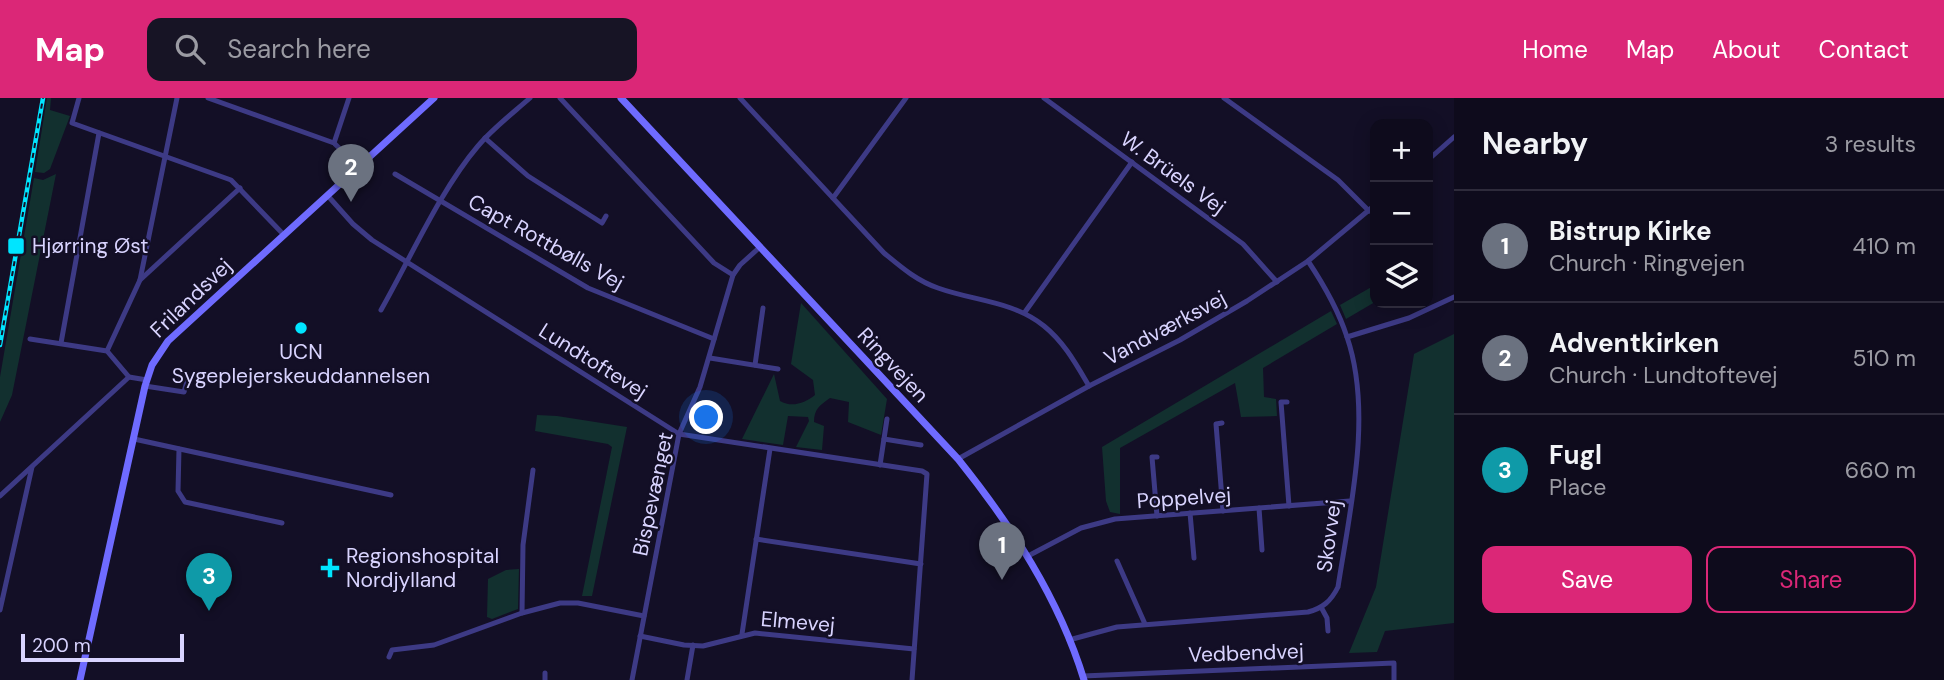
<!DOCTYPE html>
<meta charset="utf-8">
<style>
:root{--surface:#0e0b1c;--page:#171425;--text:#f1f3f6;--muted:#9b9ba3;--line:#2e2b3b;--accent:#db2777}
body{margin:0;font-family:"DM Sans",sans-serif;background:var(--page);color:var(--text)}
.controls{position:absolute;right:21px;top:21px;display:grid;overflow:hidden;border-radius:14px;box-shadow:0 4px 18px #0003}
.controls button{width:63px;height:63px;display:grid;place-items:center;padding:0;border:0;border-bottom:2px solid var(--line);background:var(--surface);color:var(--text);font:35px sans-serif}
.scale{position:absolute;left:21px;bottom:18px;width:163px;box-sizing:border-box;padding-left:7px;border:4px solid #d9d4ff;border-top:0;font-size:19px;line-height:24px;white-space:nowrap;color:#d9d4ff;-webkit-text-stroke:5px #130f26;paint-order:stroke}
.you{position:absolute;left:707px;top:320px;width:24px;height:24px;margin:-18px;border:5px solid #fff;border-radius:50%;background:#1a73e8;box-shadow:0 0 0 10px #1a73e833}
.badge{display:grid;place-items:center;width:46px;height:46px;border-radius:50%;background:var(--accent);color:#fff;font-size:23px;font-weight:700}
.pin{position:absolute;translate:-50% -58px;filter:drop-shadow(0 2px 4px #0008)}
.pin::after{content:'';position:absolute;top:37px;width:24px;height:21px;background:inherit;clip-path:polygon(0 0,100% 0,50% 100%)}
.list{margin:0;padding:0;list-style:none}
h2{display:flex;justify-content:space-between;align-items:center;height:91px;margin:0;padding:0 28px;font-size:30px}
h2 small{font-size:23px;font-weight:400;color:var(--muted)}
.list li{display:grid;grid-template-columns:46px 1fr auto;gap:21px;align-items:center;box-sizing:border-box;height:112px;padding:0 28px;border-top:2px solid var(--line)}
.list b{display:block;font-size:26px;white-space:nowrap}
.list p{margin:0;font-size:23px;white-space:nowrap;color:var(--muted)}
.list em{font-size:23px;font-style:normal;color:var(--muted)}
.actions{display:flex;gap:14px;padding:21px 28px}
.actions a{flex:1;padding:16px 0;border:2px solid var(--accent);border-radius:14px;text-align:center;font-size:24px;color:var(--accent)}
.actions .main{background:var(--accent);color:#fff}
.icon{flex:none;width:38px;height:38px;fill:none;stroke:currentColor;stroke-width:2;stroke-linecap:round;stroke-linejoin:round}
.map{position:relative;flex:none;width:1454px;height:582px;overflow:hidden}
header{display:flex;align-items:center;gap:42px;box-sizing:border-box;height:98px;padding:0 35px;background:var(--accent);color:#fff}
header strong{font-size:33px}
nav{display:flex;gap:38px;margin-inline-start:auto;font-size:24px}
.search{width:490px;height:63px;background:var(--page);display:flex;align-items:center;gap:18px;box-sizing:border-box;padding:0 24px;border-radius:14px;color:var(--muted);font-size:26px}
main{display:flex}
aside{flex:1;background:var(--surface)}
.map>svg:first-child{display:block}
.green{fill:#12302f}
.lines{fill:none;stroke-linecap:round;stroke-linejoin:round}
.street{stroke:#3d3a85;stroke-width:5}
.secondary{stroke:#6f6bff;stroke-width:7}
.rail-casing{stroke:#00e5ff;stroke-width:4.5}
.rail{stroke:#130f26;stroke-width:2;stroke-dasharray:5;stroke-linecap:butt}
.poi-dot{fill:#00e5ff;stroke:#130f26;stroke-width:2.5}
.labels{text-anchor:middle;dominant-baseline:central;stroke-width:5;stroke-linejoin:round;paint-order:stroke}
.street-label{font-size:21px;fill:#d9d4ff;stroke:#130f26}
.poi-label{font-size:21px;fill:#d9d4ff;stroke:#130f26;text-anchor:start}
</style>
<header>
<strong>Map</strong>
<div class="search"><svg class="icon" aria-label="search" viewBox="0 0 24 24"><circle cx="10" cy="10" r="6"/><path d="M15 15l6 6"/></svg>Search here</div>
<nav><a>Home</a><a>Map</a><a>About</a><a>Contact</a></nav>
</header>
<main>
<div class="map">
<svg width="1454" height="582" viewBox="0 0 1454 582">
<rect width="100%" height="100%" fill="#130f26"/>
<g class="green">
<polygon points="47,0 51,0 50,12 70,18 50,71 44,75 35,74"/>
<polygon points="56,76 12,297 0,324 0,279 34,80 43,82"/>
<polygon points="1375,187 1375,204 1346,221 1340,207"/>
<path d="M 801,205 L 887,301 L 881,337 L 848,324 L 849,304 L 830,300 C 820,307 814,311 814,324 L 824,328 L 822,352 L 796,349 L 809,323 L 808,319 L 788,318 L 783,347 L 742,341 L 774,276 L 780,303 C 792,310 805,305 815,297 L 813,282 L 791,266 Z"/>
<polygon points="1331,213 1337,226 1263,270 1264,299 1276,301 1277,318 1241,319 1235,285 1120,350 1120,416 1110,414 1106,403 1102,349"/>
<polygon points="1454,236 1454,525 1385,533 1377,554 1349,555 1376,489 1414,256"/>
<polygon points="537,317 557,318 627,329 592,498 582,498 612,349 608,346 535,333"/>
<polygon points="519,471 518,511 492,521 487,519 488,481 506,472"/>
</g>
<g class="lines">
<g class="street">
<polyline points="79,0 72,25 231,82 284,137"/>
<polyline points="208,0 334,45 358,69"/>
<polyline points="560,0 714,165 733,177"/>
<path d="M 740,0 L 884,155 C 901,169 917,183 938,190 C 974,203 1013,203 1044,228 C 1064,244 1076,266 1089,288"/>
<polyline points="1044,0 1243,146 1277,184"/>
<polyline points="1224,0 1338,82 1369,113"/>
<polyline points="485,40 528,78 602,125 606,118"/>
<polyline points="334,45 349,0"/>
<polyline points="1428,62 1454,39"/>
<polyline points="395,76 588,190 714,241"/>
<polyline points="328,98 353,126 372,142 679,336 922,373 927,376 912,582"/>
<polyline points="833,100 906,0"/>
<polyline points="140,182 240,90"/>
<path d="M 381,212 C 410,161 441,91 478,48 C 493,30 513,15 530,0"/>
<polyline points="1025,214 1132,64"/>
<polyline points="1347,239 1409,220 1454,199"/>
<polyline points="30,241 107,253 129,279"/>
<polyline points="61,245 99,35"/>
<polyline points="107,253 140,182 177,0"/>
<polyline points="710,260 778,271"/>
<polyline points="755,267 763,210"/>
<polyline points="145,288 184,294 188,280"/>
<polyline points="1287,304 1281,304 1289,408"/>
<polyline points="1222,325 1216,326 1223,413"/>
<polyline points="134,341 391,397"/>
<polyline points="884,341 921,347"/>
<polyline points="179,351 178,393 185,404 282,425"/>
<polyline points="958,361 1089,288 1180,242 1247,203 1308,163 1375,107"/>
<polyline points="880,367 887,321"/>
<polyline points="0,398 129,279 147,282"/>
<polyline points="1259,410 1262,452"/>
<polyline points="1190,415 1194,460"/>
<polyline points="1157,418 1152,359 1157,359"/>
<polyline points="756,441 921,466"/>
<polyline points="1028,458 1081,430 1115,421 1350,403"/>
<polyline points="1117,463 1145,526"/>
<polyline points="1321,509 1327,520 1328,533"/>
<polyline points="0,512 32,369"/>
<polyline points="522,515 523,447 533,372"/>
<polyline points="742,536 770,351"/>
<polyline points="640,538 684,547 703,548 755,535 914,551"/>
<path d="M 1069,542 L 1117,529 L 1308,514 C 1323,510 1331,503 1338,489 C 1350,411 1373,315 1347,239 C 1338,211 1324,187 1308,163"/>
<polyline points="389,559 392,552 434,547 522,515 560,505 578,505 644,518"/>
<polyline points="545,575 545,582"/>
<polyline points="1083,578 1394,565 1394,582"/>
<polyline points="632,582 679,336 700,289 733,177 740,167 760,149"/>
<polyline points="687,582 693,547"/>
</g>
<g class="secondary">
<path d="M 621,0 L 958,361 C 1011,427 1059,500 1084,582"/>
<polyline points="80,582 145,288 152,267 168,243 434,0"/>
</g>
<g class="rail-casing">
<polyline id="rail" points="0,247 43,0"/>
</g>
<use href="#rail" class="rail"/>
</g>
<g class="poi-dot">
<rect x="7" y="139" width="18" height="18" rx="3.5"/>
<circle cx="301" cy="230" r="7"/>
<path d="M326.5 459.5h7v7h7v7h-7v7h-7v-7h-7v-7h7z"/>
</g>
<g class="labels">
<g class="street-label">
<text transform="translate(1173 75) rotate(36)">W. Brüels Vej</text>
<text transform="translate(546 144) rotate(29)">Capt Rottbølls Vej</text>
<text transform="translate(191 200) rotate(-44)">Frilandsvej</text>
<text transform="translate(1165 230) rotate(-28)">Vandværksvej</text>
<text transform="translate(593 263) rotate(32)">Lundtoftevej</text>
<text transform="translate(893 267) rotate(47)">Ringvejen</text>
<text transform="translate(653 396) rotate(-78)">Bispevænget</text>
<text transform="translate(1184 400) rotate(-4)">Poppelvej</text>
<text transform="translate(1329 438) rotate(-82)">Skovvej</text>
<text transform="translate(798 524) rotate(5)">Elmevej</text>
<text transform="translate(1246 555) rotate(-2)">Vedbendvej</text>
</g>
<g class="poi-label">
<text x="32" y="148">Hjørring Øst</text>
<text x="301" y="254" text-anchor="middle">UCN<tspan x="301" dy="24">Sygeplejerskeuddannelsen</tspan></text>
<text x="346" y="458">Regionshospital<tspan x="346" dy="24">Nordjylland</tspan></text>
</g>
</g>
</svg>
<div class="controls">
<button>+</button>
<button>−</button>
<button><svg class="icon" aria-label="layers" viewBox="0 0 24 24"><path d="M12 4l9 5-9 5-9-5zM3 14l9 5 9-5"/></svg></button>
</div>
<div class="scale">200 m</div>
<div class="you"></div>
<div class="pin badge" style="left:1002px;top:482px;background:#6b7280">1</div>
<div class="pin badge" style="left:351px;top:104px;background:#6b7280">2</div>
<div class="pin badge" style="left:209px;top:513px;background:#0f9aa8">3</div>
</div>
<aside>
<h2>Nearby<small>3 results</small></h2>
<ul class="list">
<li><span class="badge" style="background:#6b7280">1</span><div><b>Bistrup Kirke</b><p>Church · Ringvejen</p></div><em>410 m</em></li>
<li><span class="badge" style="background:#6b7280">2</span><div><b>Adventkirken</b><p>Church · Lundtoftevej</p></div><em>510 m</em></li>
<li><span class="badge" style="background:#0f9aa8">3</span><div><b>Fugl</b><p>Place</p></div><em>660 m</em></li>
</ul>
<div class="actions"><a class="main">Save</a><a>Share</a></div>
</aside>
</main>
